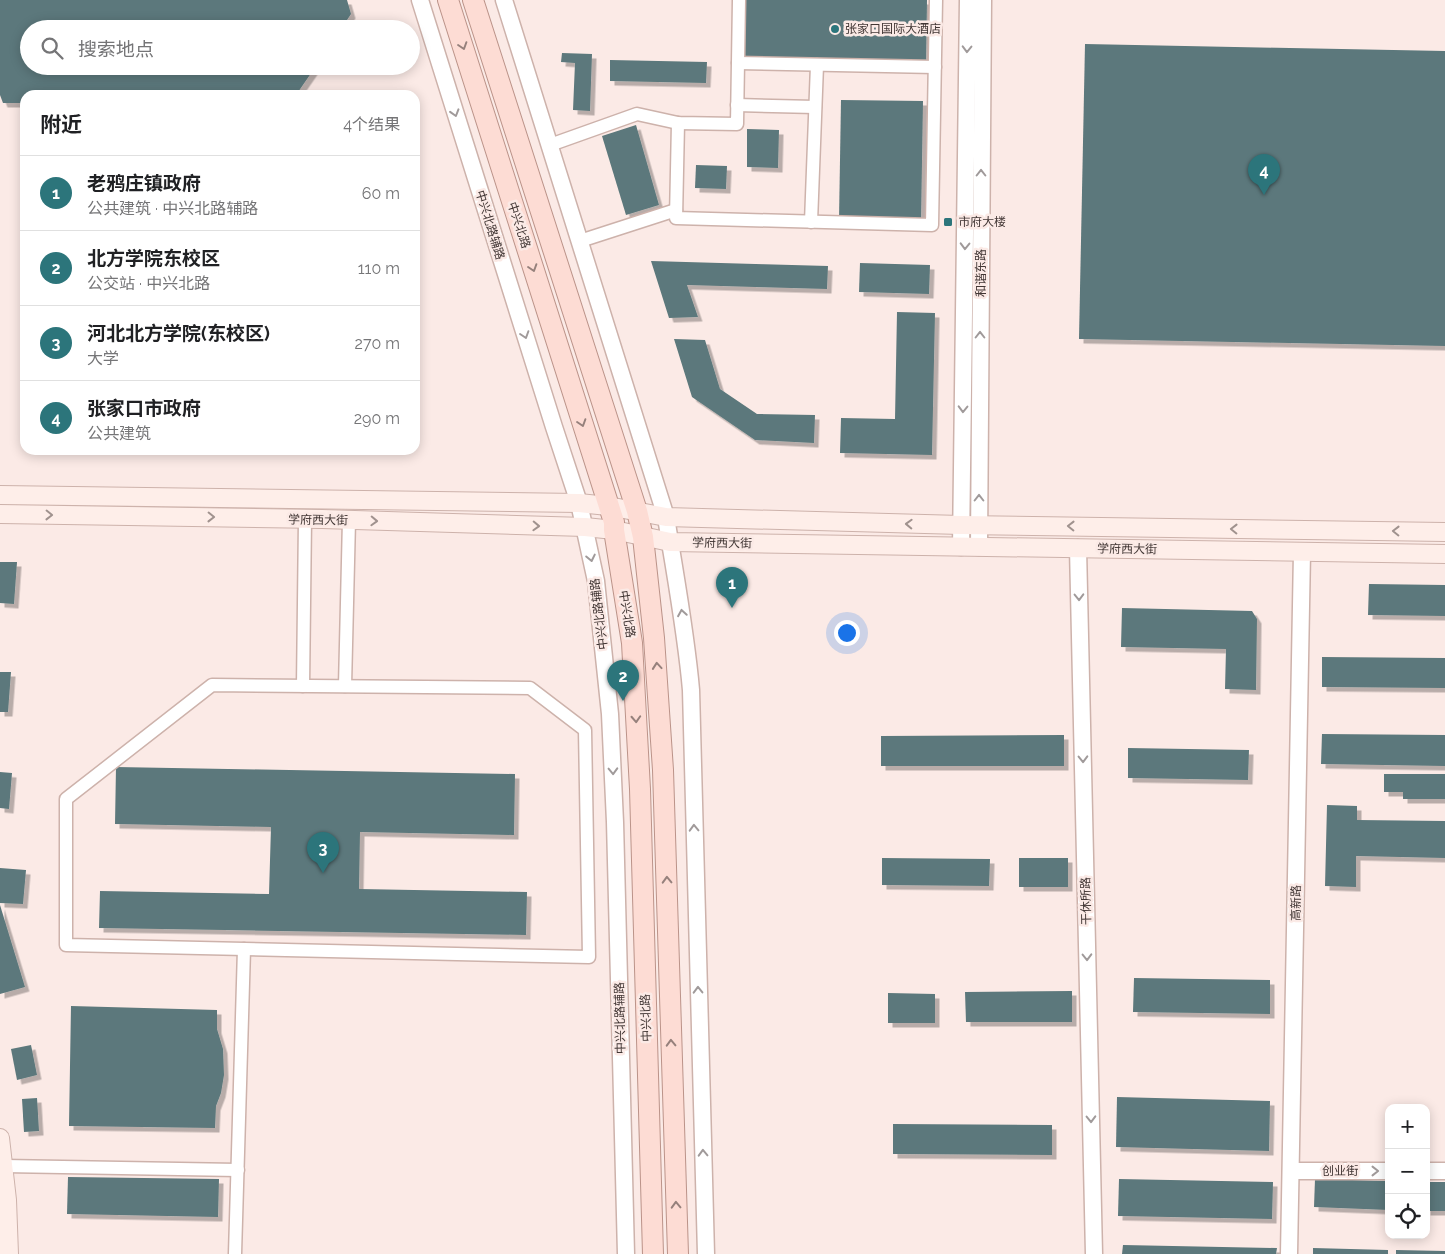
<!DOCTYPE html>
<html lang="zh">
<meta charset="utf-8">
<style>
:root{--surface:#fff;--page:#f2f2f2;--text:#202124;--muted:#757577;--line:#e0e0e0;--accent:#2c757b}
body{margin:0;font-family:Raleway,"Noto Sans SC",sans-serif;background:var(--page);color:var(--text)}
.controls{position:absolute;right:15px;bottom:15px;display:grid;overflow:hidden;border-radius:10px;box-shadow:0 2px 12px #0003}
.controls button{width:45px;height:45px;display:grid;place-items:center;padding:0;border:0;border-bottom:1px solid var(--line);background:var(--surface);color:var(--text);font:25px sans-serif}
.you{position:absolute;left:846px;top:632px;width:18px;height:18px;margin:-12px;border:4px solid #fff;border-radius:50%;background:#1a73e8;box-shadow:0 0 0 8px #1a73e833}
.badge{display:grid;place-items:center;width:32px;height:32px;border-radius:50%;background:var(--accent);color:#fff;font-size:16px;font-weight:700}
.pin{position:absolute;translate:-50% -41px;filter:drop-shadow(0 1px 2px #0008)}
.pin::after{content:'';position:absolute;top:26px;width:18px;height:15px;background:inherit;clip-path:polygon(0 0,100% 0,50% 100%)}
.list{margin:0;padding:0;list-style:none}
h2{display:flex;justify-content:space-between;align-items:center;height:65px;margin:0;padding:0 20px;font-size:21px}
h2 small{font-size:16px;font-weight:400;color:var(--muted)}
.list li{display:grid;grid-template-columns:32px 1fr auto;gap:15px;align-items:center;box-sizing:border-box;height:75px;padding:0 20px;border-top:1px solid var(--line)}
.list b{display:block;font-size:19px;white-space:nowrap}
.list p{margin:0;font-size:16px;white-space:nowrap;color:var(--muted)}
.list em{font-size:16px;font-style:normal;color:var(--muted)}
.icon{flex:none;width:28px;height:28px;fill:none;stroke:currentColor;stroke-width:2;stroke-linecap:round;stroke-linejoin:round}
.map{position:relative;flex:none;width:1445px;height:1254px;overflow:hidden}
.search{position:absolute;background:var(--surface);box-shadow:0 2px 12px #0003;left:20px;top:20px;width:400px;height:55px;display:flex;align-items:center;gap:12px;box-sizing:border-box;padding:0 18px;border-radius:28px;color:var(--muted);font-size:19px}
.panel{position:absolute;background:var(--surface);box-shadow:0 2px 12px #0003;left:20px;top:90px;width:400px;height:365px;border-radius:15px}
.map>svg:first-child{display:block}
.building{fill:#5c787b;filter:url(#shadow)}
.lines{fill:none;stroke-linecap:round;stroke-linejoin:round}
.minor-casing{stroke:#cdb2ab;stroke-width:15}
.tertiary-casing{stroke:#cdb2ab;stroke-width:19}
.secondary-casing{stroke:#cdb2ab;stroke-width:20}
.primary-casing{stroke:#bb9389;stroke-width:22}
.minor{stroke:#fff;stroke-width:12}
.tertiary{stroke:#fff;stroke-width:16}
.secondary{stroke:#feeee9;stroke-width:18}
.primary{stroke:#fddcd4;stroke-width:20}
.oneway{stroke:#96817c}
.oneway2{stroke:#a09a9a}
.oneway3{stroke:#a0928e}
.poi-dot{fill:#2c757b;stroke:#fbeae6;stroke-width:2}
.labels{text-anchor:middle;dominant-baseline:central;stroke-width:5;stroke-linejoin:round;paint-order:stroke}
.poi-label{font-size:12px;fill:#413634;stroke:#fbeae6;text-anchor:start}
.street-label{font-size:12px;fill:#413634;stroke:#fbeae6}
</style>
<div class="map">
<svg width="1445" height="1254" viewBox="0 0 1445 1254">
<defs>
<filter id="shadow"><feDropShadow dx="4.5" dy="4.5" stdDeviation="0" flood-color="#0004"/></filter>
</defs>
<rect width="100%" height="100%" fill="#fbeae6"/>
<g class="building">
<polygon points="0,0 347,0 351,14 341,29 29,29 29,66 316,66 296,95 25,95 25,103 3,103 0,95"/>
<polygon points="744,0 927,0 926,62 744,58"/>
<polygon points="1085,44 1445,51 1445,346 1079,339"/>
<polygon points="562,53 592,54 590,111 573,110 575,63 561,62"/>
<polygon points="610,60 707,62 706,83 610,81"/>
<polygon points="841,100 923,101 921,222 839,220"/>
<polygon points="636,125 659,205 626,215 602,136"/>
<polygon points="747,129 779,130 778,168 747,167"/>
<polygon points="696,165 727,166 726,189 695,188"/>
<polygon points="651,261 828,266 827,289 687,285 698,317 669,318"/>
<polygon points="860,263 930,265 929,294 859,292"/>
<polygon points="897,312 935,313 932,455 840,453 841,418 895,419"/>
<polygon points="674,339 705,340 720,389 757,414 815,415 814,443 755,440 692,397"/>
<polygon points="0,562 17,562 14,604 0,603"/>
<polygon points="1369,584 1445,585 1445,616 1368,615"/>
<polygon points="1122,608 1252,611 1257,619 1256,690 1225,689 1226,649 1121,647"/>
<polygon points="1322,657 1445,658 1445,688 1322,687"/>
<polygon points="0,672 11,672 8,712 0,712"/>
<polygon points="1322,734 1445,735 1445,766 1321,764"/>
<polygon points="1064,735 1064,766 881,766 881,736"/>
<polygon points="1128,748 1249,750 1248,780 1128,778"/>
<polygon points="116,767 515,774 514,835 360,832 359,889 527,892 526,935 99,928 100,891 269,894 271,827 115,824"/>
<polygon points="0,772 12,773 9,809 0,808"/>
<polygon points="1384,774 1445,774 1445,799 1403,799 1403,792 1384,792"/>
<polygon points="1327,805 1357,806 1357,820 1445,821 1445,858 1356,856 1356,887 1325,886"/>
<polygon points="882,858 990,859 989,886 882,885"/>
<rect x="1019" y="858" width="49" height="29"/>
<polygon points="0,868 26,870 23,904 0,903"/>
<polygon points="0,905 25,987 0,994"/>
<polygon points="1134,978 1270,980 1270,1014 1133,1012"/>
<polygon points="1072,991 1072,1022 966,1022 965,992"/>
<polygon points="888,993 935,994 935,1023 888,1023"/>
<polygon points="71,1006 217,1010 217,1029 223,1049 224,1075 221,1093 216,1106 215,1128 69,1126"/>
<polygon points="31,1045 37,1075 17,1080 11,1049"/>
<polygon points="1117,1097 1270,1101 1269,1151 1116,1147"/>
<polygon points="37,1098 39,1131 24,1132 22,1099"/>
<polygon points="893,1124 1052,1125 1052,1155 893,1154"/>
<polygon points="68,1177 219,1179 218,1217 67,1214"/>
<polygon points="1119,1179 1273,1182 1272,1219 1118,1216"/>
<polygon points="1315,1179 1389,1181 1389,1210 1314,1207"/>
<rect x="1426" y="1182" width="19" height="29"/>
<polygon points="1123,1245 1277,1248 1276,1254 1122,1254"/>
<polygon points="1313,1248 1388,1250 1388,1254 1313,1254"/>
<polygon points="1396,1250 1445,1251 1445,1254 1396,1254"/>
</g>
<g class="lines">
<g class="minor-casing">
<g id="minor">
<polyline points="738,63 935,67"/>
<polyline points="737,105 815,107"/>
<polyline points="678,123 676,218 932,225 936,0"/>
<polyline points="550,145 637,114 678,123 737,124 739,0"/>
<polyline points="811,222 817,65"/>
<polyline points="580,241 676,210"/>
<polygon points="212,685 530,688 585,730 589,957 66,945 66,799"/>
<polyline points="303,686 305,519"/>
<polyline points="345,686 349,520"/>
<polyline points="4,1166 238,1170"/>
<polyline points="235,1254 244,949"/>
</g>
</g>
<g class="tertiary-casing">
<g id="tertiary">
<polyline points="420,0 554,427 579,503 596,581 610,714 615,822 626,1254"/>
<path d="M 504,0 L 666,517 C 675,575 686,632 691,690 L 706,1254"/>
<polyline points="961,547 968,0"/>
<polyline points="979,547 983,0"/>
<polyline points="1078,548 1094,1254"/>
<polyline points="1291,1171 1389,1171"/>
<polyline points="1426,1171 1445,1171"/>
<polyline points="1289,1254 1302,552"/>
</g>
</g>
<g class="secondary-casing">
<g id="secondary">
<polyline points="0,495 579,503 608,506 666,517 961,525 1445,532"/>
<polyline points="0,514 322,519 585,527 614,530 670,542 1445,554"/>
<polyline points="0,1138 7,1200 9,1254"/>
</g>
</g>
<g class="primary-casing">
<g id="primary">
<polyline points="448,0 614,522 614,530 632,643 640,789 653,1254"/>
<polyline points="473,0 637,511 643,537 654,638 663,770 678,1254"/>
</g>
</g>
<use href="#minor" class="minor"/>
<use href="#tertiary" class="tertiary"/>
<use href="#secondary" class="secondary"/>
<use href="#primary" class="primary"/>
</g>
<defs><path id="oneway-chevron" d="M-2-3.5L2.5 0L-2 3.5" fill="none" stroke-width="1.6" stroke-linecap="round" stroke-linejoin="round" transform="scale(1.25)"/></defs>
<g class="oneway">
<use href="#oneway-chevron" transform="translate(463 46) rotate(72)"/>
<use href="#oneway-chevron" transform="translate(533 268) rotate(72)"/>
<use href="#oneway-chevron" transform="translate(582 423) rotate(72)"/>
<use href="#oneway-chevron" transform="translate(657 666) rotate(-95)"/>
<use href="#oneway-chevron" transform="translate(636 719) rotate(87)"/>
<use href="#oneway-chevron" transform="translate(667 880) rotate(-92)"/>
<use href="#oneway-chevron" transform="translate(671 1043) rotate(-92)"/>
<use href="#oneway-chevron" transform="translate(676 1205) rotate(-92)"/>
</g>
<g class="oneway2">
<use href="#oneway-chevron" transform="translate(967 49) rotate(91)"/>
<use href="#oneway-chevron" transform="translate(455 113) rotate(73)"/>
<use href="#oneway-chevron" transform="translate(981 173) rotate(-90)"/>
<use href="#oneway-chevron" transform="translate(965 246) rotate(91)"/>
<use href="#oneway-chevron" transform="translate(525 335) rotate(72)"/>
<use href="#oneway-chevron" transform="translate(980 335) rotate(-90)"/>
<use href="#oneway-chevron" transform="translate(963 409) rotate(91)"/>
<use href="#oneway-chevron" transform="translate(979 498) rotate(-90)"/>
<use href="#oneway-chevron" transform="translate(591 558) rotate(78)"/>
<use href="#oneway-chevron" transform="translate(1079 597) rotate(89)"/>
<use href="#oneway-chevron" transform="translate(682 613) rotate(-99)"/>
<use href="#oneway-chevron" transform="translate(1083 759) rotate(89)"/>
<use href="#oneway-chevron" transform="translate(613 771) rotate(88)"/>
<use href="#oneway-chevron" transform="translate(694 828) rotate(-92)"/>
<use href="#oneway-chevron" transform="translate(1087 957) rotate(89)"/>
<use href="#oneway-chevron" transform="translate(698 990) rotate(-91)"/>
<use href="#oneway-chevron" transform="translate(1091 1119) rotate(89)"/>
<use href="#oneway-chevron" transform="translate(703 1153) rotate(-92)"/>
<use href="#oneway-chevron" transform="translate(1375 1171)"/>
</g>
<g class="oneway3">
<use href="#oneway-chevron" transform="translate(49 515) rotate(1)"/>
<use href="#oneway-chevron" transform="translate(211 517) rotate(1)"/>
<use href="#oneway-chevron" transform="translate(374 521) rotate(2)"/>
<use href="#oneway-chevron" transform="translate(909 524) rotate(-178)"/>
<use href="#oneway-chevron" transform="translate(536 526) rotate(2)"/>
<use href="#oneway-chevron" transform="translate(1071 526) rotate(-179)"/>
<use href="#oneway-chevron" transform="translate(1234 529) rotate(-179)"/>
<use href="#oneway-chevron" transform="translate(1396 531) rotate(-179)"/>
</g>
<g class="poi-dot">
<circle cx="835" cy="29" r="5"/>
<rect x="943" y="217" width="10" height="10" rx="2.5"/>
</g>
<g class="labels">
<g class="poi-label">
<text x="845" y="29">张家口国际大酒店</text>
<text x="958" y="222">市府大楼</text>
</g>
<g class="street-label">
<text transform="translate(490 225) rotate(73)">中兴北路辅路</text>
<text transform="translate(519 225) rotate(72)">中兴北路</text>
<text transform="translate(981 273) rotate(-90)">和谐东路</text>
<text transform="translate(318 520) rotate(1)">学府西大街</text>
<text transform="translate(722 543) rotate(1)">学府西大街</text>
<text transform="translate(1127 549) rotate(1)">学府西大街</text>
<text transform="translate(599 614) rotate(-97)">中兴北路辅路</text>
<text transform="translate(627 614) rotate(81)">中兴北路</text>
<text transform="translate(1086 901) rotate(-91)">干休所路</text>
<text transform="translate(1296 903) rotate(-89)">高新路</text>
<text transform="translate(620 1018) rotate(-91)">中兴北路辅路</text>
<text transform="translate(646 1018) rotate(-92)">中兴北路</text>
<text x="1340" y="1171">创业街</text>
</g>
</g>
</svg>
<div class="controls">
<button>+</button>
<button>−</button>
<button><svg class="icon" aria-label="locate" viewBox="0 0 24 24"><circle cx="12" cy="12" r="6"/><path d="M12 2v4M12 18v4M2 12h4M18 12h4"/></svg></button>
</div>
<div class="you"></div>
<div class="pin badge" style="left:732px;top:608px">1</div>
<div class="pin badge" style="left:623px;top:701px">2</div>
<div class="pin badge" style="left:323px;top:873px">3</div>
<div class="pin badge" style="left:1264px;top:195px">4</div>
<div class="search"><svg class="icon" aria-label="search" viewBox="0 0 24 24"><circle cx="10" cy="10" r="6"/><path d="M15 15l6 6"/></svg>搜索地点</div>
<section class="panel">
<h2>附近<small>4个结果</small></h2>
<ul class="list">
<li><span class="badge">1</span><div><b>老鸦庄镇政府</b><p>公共建筑 · 中兴北路辅路</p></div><em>60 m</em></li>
<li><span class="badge">2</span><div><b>北方学院东校区</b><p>公交站 · 中兴北路</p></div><em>110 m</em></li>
<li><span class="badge">3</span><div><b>河北北方学院(东校区)</b><p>大学</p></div><em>270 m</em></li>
<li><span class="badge">4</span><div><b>张家口市政府</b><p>公共建筑</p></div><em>290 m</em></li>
</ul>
</section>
</div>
